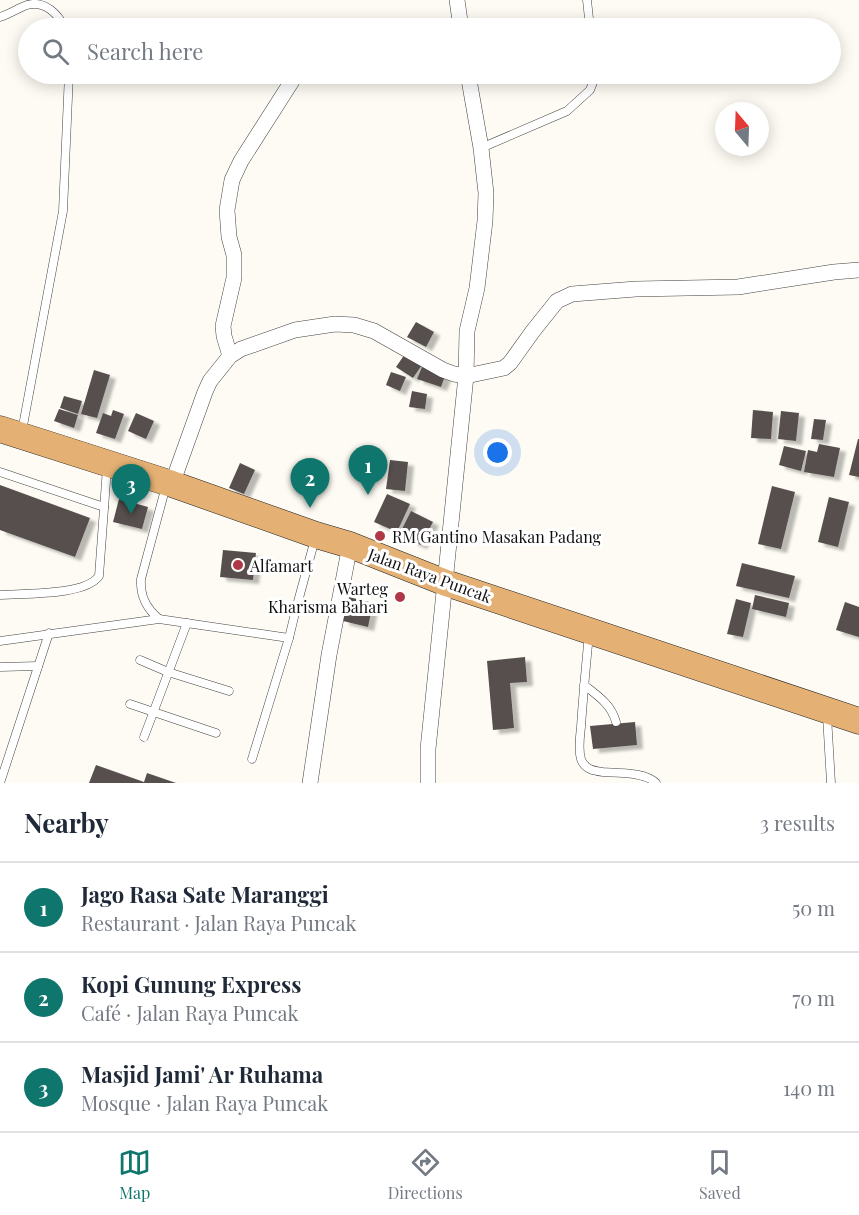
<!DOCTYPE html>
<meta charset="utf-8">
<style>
:root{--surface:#fff;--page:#f2f2f3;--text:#1f2937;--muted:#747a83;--line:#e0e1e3;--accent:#0f766e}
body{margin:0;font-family:"Playfair Display",serif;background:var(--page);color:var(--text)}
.compass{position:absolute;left:715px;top:102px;width:54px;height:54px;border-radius:50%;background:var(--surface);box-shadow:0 3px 15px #0003;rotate:341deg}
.you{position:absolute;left:498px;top:453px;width:21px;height:21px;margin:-15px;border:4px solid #fff;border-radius:50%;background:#1a73e8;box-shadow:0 0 0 9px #1a73e833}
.badge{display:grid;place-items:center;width:39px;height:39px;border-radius:50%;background:var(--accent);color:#fff;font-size:20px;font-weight:700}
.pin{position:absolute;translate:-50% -50px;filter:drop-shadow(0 2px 3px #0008)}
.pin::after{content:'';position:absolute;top:32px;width:21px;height:18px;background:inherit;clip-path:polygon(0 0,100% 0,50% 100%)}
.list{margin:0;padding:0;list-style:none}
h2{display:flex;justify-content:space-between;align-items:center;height:78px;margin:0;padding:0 24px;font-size:26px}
h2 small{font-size:20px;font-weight:400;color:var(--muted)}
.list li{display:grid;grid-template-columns:39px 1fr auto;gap:18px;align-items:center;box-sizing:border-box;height:90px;padding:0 24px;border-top:2px solid var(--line)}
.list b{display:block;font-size:22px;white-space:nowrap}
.list p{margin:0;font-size:20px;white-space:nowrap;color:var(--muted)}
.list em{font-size:20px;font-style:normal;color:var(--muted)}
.icon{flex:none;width:33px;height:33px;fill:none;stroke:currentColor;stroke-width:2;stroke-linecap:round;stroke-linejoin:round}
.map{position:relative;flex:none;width:859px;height:783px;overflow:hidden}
.search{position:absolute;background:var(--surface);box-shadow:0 3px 15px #0003;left:18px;right:18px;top:18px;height:66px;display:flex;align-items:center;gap:15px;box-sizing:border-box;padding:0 21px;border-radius:33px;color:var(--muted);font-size:22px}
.sheet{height:348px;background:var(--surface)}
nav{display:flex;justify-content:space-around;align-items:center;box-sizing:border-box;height:84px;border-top:2px solid var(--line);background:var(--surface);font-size:16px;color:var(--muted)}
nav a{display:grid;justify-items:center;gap:3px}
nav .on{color:var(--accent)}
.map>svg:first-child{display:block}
.building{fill:#57504d;filter:url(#shadow)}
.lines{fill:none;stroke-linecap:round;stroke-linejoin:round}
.service-casing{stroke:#424242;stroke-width:9}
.minor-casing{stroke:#424242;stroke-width:16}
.trunk-casing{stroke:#202020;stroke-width:27}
.service{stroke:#fff;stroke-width:8}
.minor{stroke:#fff;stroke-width:15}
.trunk{stroke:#e4b073;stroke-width:26}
.poi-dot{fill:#ae3845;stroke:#fff;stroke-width:2}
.labels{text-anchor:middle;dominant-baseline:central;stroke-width:6;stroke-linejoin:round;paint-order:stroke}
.poi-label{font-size:16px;fill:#0f0f0f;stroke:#fff;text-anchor:start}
.street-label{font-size:16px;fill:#0f0f0f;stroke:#fff}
</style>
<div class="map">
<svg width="859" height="783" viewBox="0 0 859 783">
<defs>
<filter id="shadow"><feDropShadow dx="6" dy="4" stdDeviation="1.5" flood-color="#0004"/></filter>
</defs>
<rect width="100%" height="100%" fill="#fdfbf3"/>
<g class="building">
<polygon points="416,322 434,332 426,347 407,337"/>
<polygon points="407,351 424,362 413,378 396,367"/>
<polygon points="422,367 445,376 441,387 417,379"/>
<polygon points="94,370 110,375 97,418 81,414"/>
<polygon points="391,372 406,377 400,391 386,385"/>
<polygon points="412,391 427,394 425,409 409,407"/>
<polygon points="64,396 82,401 78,414 60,408"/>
<polygon points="59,409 78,415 74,428 54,421"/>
<polygon points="113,410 124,414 115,439 96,433 103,413 111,416"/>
<polygon points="753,410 773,412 771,439 751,438"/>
<polygon points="781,411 799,413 796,441 778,439"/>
<polygon points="136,413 154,421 146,439 128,431"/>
<polygon points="814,419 826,420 823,440 811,439"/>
<polygon points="858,439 859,439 859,477 849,475"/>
<polygon points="819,444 840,448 834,477 804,472 808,450 817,452"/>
<polygon points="784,446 806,451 801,471 779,465"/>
<polygon points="390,460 408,462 405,491 386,489"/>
<polygon points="240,463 255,470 244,494 229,488"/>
<polygon points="0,485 90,518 75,557 0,530"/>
<polygon points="772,486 795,492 781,549 758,544"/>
<polygon points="387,494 410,504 397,532 374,522"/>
<polygon points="829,497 849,502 838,547 818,542"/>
<polygon points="119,499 148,507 142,529 113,522"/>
<polygon points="411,511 433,522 421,545 399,535"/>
<polygon points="223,550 256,553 253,580 220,577"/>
<polygon points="742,563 795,576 789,598 736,586"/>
<polygon points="755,595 789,603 786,617 752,609"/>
<polygon points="349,597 373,603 368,627 343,621"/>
<polygon points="736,599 751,603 743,637 727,634"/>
<polygon points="845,602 859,607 859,637 836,630"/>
<polygon points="525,657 527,682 510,683 514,728 493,730 487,661"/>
<polygon points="635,722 637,745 593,749 590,726"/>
<polygon points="96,765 144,782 147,773 176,783 89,783"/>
</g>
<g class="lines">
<g class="service-casing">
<g id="service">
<polyline points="587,0 590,28"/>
<path d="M 0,17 C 10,14 18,8 27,5 C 45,0 58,14 65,28"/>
<polyline points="481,148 567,111 590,90 594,80 594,74"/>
<polyline points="22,431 63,211 69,74"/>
<polyline points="0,472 104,507"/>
<path d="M 0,595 C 24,593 85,596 99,576 L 107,468"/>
<path d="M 159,619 C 146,608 140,596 141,579 L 166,486"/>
<path d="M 589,634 C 586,665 583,696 581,727 C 580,736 578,749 581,759 C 584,769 594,771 603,772 C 619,773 645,772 656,783"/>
<polyline points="0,641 159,619 289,638 296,609 315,539"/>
<polyline points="140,660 168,672 229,691"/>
<polyline points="0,667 38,666"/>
<path d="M 584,685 C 598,696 611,704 616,722"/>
<polyline points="130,704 216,733"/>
<polyline points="827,716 831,783"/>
<polyline points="144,737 187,623"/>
<polyline points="252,759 289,638"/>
<polyline points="0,783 49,633"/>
</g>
</g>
<g class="minor-casing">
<g id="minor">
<polyline points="457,0 461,28"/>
<polyline points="230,356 224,336 223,326 234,278 234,255 229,237 227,210 232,180 241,161 292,81"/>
<polyline points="172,484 205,392 210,381 230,356 241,349 295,330 335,324 354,325 374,331 443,370 454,374 466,376 504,368 510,363 533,331 557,301 572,294 636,289 738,287 834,272 859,270"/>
<polyline points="310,783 329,655 350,545"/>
<polyline points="428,783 428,749 466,376 467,331 477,288 485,221 486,193 481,148 468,74"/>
</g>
</g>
<g class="trunk-casing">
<polyline id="trunk" points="0,429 172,484 316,535 350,545 446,583 859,721"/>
</g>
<use href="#service" class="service"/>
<use href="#minor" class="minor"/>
<use href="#trunk" class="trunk"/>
</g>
<g class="poi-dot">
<circle cx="380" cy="536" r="6"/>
<circle cx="238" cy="565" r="6"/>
<circle cx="400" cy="597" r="6"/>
</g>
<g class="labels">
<g class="poi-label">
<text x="392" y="536">RM Gantino Masakan Padang</text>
<text x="250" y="565">Alfamart</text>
<text x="388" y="588" text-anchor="end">Warteg<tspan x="388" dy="18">Kharisma Bahari</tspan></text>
</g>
<g class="street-label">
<text transform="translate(430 575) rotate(20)">Jalan Raya Puncak</text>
</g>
</g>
</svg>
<svg class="compass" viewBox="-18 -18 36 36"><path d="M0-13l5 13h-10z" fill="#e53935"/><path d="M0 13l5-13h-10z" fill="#747a83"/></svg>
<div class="you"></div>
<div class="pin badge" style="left:368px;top:495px">1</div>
<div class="pin badge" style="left:310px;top:508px">2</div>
<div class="pin badge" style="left:131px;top:514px">3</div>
<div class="search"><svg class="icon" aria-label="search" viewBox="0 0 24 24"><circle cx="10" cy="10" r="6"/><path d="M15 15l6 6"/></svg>Search here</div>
</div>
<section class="sheet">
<h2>Nearby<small>3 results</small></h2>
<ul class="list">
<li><span class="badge">1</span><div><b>Jago Rasa Sate Maranggi</b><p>Restaurant · Jalan Raya Puncak</p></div><em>50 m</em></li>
<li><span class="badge">2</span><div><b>Kopi Gunung Express</b><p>Café · Jalan Raya Puncak</p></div><em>70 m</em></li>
<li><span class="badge">3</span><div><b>Masjid Jami' Ar Ruhama</b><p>Mosque · Jalan Raya Puncak</p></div><em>140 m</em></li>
</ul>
</section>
<nav>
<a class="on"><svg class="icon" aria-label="map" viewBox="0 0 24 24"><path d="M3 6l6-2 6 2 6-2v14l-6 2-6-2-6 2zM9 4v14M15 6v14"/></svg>Map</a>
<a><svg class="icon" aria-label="directions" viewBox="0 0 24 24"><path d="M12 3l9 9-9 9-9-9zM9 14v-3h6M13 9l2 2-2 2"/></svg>Directions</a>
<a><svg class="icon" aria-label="saved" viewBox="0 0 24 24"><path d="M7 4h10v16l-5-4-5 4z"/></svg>Saved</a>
</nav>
